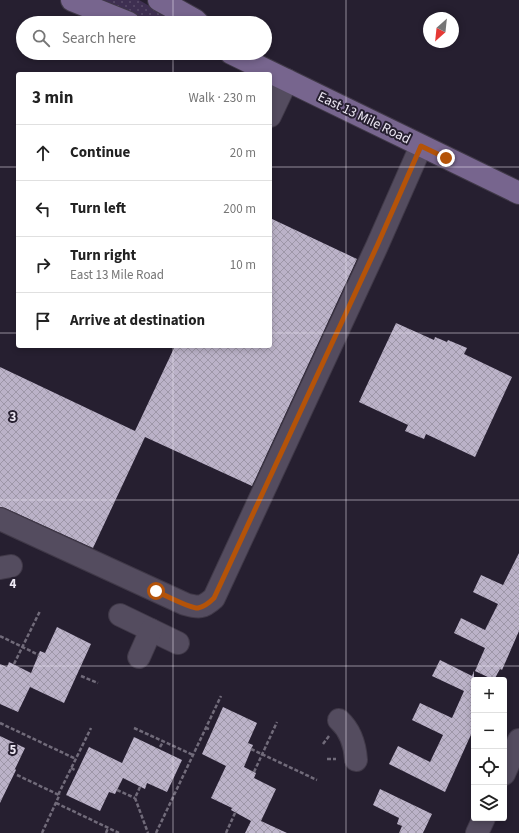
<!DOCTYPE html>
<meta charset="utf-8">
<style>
:root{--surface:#fff;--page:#f6f6f6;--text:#222;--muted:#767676;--line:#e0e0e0}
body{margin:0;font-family:"Source Sans 3",sans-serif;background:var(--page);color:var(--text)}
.controls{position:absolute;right:12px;bottom:12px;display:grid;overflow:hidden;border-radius:4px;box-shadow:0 2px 6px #0003}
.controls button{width:36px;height:36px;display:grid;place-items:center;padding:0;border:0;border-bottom:1px solid var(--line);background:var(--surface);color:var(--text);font:20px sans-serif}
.compass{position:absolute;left:423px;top:12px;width:36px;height:36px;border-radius:50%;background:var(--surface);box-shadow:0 2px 6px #0003;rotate:207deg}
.stop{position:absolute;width:12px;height:12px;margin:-9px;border:3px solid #b45309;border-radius:50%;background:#fff}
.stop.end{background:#b45309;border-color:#fff;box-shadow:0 1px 4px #0008}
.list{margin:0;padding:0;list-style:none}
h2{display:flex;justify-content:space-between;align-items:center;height:52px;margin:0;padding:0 16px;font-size:17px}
h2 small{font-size:13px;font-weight:400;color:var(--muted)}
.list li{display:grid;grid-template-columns:26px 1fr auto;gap:12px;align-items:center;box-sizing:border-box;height:56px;padding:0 16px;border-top:1px solid var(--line)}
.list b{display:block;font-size:15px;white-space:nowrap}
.list p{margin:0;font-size:13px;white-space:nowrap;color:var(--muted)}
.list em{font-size:13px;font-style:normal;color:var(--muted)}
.icon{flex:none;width:22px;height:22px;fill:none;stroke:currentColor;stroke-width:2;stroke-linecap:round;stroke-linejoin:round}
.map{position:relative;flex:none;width:519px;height:833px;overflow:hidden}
.search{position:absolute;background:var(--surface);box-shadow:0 2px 6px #0003;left:16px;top:16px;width:256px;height:44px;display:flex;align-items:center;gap:10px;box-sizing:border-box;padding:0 14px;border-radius:22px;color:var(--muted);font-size:15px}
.panel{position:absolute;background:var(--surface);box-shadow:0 2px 6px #0003;left:16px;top:72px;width:256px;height:276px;border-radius:4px}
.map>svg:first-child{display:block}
.grass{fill:url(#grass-dots)}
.building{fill:url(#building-cross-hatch)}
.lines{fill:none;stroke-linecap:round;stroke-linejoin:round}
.minor-casing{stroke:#403948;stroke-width:24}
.major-casing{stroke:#403948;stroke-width:24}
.path{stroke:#716b7a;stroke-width:2.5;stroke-dasharray:4 2;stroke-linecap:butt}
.minor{stroke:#544c5f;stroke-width:22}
.major{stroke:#77658e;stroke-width:22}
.route{stroke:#b45309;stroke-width:5}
.grid{fill:none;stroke:#ece7f3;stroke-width:1;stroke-opacity:0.55}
.labels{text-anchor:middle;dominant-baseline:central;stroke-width:4;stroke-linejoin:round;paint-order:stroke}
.street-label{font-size:14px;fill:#ece7f3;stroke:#261f30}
.grid-label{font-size:13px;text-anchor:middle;font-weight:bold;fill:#ece7f3;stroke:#261f30;stroke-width:4;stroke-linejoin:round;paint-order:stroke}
</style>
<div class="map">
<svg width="519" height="833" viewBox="0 0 519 833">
<defs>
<pattern id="grass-dots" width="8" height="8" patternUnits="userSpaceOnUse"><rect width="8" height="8" fill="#3e2f51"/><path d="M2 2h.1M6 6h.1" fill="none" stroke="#5a4d6a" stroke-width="1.8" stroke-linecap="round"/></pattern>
<pattern id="building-cross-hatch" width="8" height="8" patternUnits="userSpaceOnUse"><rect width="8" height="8" fill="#bbb2c8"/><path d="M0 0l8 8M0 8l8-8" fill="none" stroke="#9e97a8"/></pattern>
</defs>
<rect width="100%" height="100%" fill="#261f30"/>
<polygon class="grass" points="95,0 139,0 179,23 153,23"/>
<g class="building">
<polygon points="270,218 357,259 252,486 145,437 93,548 5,508 0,507 0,367 135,431 175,346 270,346"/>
<polygon points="396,323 434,340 435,337 447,342 448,340 467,348 464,354 512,377 475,457 426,434 424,439 405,431 408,425 359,402"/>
<polygon points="519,553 519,631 502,670 500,669 494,680 475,671 485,648 454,633 461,618 485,630 498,604 473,592 481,575 503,585"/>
<polygon points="57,627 91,644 64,703 30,687 18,712 0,704 0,664 7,667 9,662 31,673 40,651 45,653"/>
<polygon points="440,660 472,676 474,671 474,728 445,792 389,764 398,746 430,762 443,735 412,720 420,703 452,718 464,691 432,676"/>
<polygon points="223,707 257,723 248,743 253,745 244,767 256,773 254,778 276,789 261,821 287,833 245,833 251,821 231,810 232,808 211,798 226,766 202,754"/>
<polygon points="0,736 25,748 15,769 16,770 0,803"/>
<polygon points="134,737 182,760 167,792 147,783 145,789 123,778 115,794 109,792 100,811 66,795 89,747 122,763"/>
<polygon points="380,789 432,814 423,833 399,833 402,826 397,824 399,818 373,805"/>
</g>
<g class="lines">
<g class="minor-casing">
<g id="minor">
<polyline points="270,116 287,80"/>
<path d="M 0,519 L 185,604 C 199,608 203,608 214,598 L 377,246 L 421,146"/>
<polyline points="0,568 11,566"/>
<polyline points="120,615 178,643"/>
<polyline points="139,657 151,630"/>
<path d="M 339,720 C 351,731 355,745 356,760"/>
<polyline points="504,774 519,740"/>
<polyline points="477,833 484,818"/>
</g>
</g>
<g class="major-casing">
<g id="major">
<polyline points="72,0 129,23"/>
<polyline points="159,0 195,20 198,23"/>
<polyline points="231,53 519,193"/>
</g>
</g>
<g class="path">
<polyline points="0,636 39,655"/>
<polyline points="14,664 40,611"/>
<polyline points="81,676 98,683"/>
<polyline points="0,723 76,759"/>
<polyline points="134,728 193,755"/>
<polyline points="206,728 209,729"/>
<polyline points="323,744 329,736"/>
<polyline points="160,747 163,742"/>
<polyline points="251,749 317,780"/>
<polyline points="327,759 336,759"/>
<polyline points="71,768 75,770"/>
<polyline points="254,772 277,722"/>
<polyline points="17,775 59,795"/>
<polyline points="140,787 135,798 148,833"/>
<polyline points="117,790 135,798"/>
<polyline points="56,803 119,833"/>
<polyline points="42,833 59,796 59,793 91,728"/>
<polyline points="106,833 108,828"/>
<polyline points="156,833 221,696"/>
<polyline points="226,833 235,813"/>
</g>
<use href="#minor" class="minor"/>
<use href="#major" class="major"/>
</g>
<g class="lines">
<path class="route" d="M 156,591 C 165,595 189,608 198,608 C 204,607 210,602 214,598 L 377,246 L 421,146 L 446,158"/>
</g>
<path class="grid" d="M 173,0 L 173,23M 346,0 L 346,833M 173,53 L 173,74M 0,167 L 18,167M 270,167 L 519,167M 0,333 L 18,333M 270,333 L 519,333M 173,346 L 173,833M 0,500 L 519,500M 0,666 L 519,666"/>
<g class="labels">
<g class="street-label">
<text transform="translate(364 118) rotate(26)">East 13 Mile Road</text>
</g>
</g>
<g class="grid-label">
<text x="13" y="421">3</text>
<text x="13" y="588">4</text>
<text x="13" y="754">5</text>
</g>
</svg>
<div class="controls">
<button>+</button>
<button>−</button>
<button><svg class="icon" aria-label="locate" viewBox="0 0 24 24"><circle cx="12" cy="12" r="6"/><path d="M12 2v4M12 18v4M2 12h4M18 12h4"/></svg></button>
<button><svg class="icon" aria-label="layers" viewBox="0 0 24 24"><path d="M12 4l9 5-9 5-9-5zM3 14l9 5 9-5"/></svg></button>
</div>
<svg class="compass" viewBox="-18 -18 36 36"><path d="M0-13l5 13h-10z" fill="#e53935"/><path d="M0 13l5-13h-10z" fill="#767676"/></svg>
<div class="stop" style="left:156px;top:591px"></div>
<div class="stop end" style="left:446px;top:158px"></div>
<div class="search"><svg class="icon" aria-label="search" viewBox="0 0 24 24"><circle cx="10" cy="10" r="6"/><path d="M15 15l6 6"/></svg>Search here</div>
<section class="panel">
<h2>3 min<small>Walk · 230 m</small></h2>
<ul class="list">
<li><svg class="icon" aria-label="ahead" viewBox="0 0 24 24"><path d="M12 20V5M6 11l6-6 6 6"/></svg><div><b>Continue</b></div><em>20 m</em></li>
<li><svg class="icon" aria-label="left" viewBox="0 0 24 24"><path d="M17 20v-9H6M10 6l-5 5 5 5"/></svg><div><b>Turn left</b></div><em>200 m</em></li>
<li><svg class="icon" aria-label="right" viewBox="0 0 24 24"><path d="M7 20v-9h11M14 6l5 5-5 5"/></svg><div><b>Turn right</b><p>East 13 Mile Road</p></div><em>10 m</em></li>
<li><svg class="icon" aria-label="arrive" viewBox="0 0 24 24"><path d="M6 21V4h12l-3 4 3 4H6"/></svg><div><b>Arrive at destination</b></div></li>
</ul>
</section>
</div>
